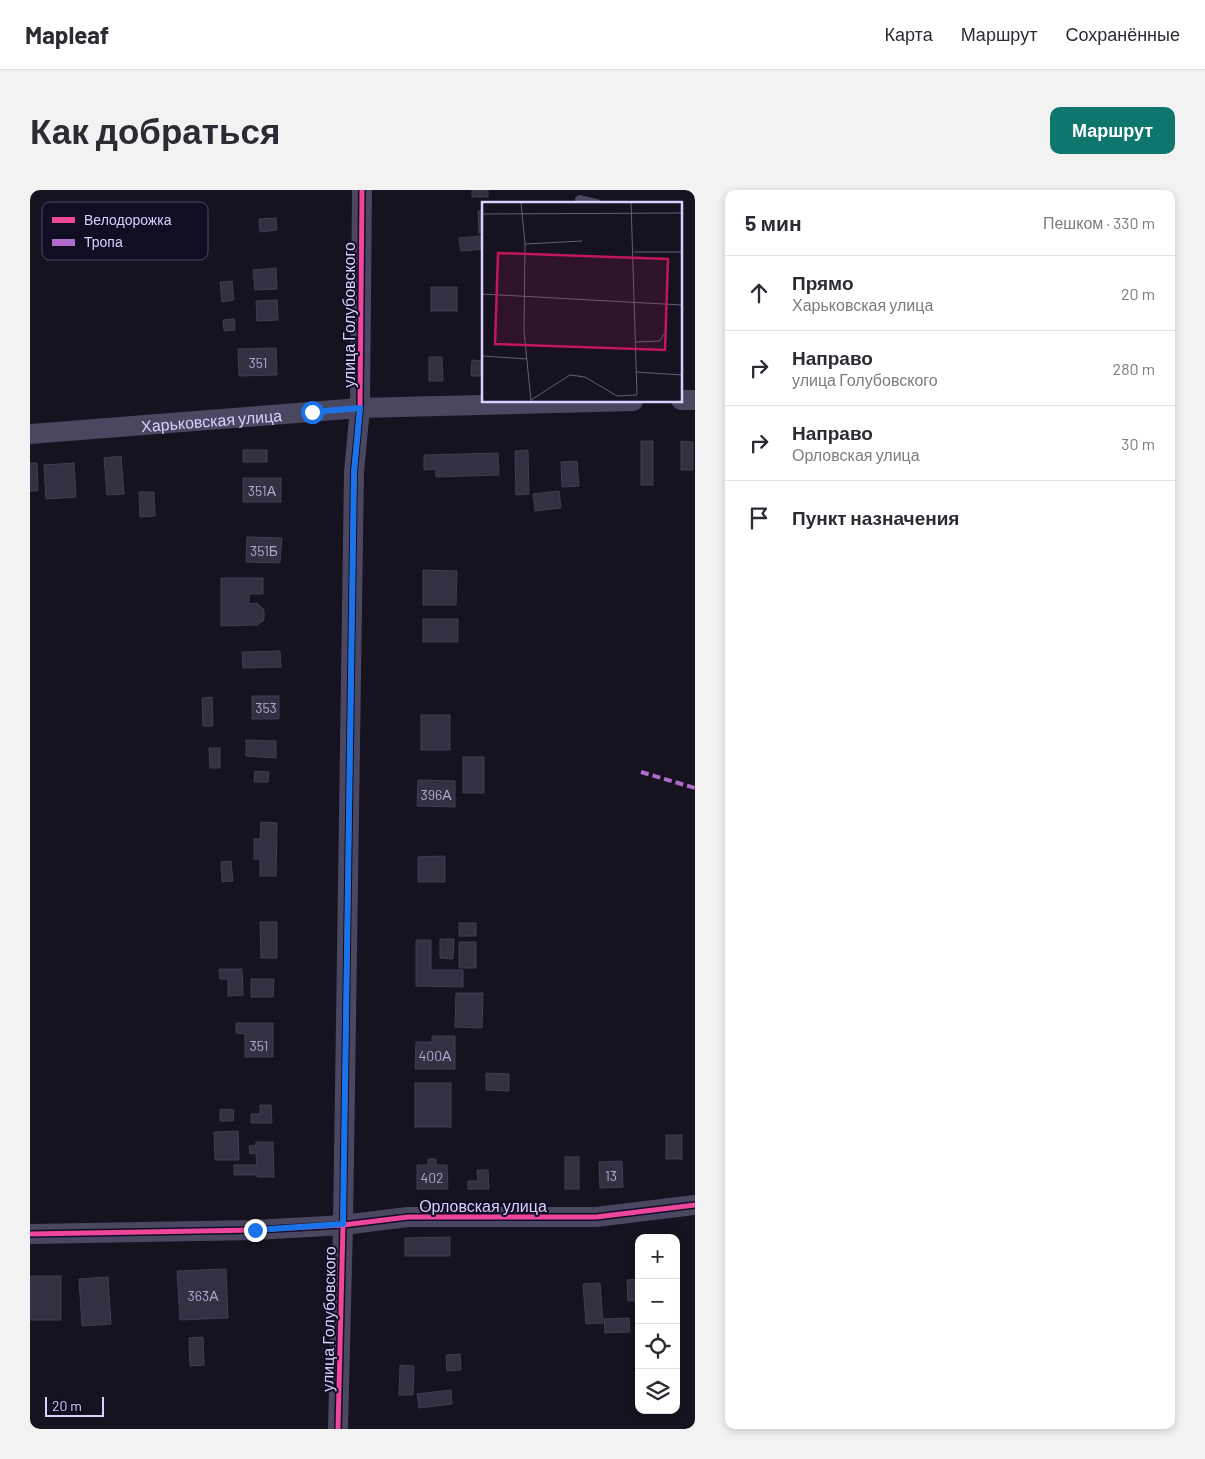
<!DOCTYPE html>
<html lang="ru">
<meta charset="utf-8">
<style>
:root{--surface:#fff;--page:#f2f2f3;--text:#2b2b33;--muted:#7c7c81;--line:#e1e1e2;--accent:#0f766e}
body{margin:0;font-family:Barlow,sans-serif;background:var(--page);color:var(--text)}
.controls{position:absolute;right:15px;bottom:15px;display:grid;overflow:hidden;border-radius:10px;box-shadow:0 2px 8px #0003}
.controls button{width:45px;height:45px;display:grid;place-items:center;padding:0;border:0;border-bottom:1px solid var(--line);background:var(--surface);color:var(--text);font:25px sans-serif}
.scale{position:absolute;left:15px;bottom:12px;width:59px;box-sizing:border-box;padding-left:5px;border:2px solid #d9d0ff;border-top:0;font-size:14px;line-height:18px;white-space:nowrap;color:#d9d0ff;-webkit-text-stroke:4px #130d24;paint-order:stroke}
.stop{position:absolute;width:15px;height:15px;margin:-11px;border:4px solid #1a73e8;border-radius:50%;background:#fff}
.stop.end{background:#1a73e8;border-color:#fff;box-shadow:0 1px 5px #0008}
.list{margin:0;padding:0;list-style:none}
h2{display:flex;justify-content:space-between;align-items:center;height:65px;margin:0;padding:0 20px;font-size:21px}
h2 small{font-size:16px;font-weight:400;color:var(--muted)}
.list li{display:grid;grid-template-columns:32px 1fr auto;gap:15px;align-items:center;box-sizing:border-box;height:75px;padding:0 20px;border-top:1px solid var(--line)}
.list b{display:block;font-size:19px;white-space:nowrap}
.list p{margin:0;font-size:16px;white-space:nowrap;color:var(--muted)}
.list em{font-size:16px;font-style:normal;color:var(--muted)}
.icon{flex:none;width:28px;height:28px;fill:none;stroke:currentColor;stroke-width:2;stroke-linecap:round;stroke-linejoin:round}
.map{position:relative;flex:none;width:665px;height:1239px;overflow:hidden;border-radius:10px}
header{display:flex;align-items:center;gap:30px;box-sizing:border-box;height:70px;padding:0 25px;background:var(--surface);border-bottom:1px solid var(--line)}
header strong{font-size:24px}
nav{display:flex;gap:28px;margin-inline-start:auto;font-size:18px}
.intro{display:flex;align-items:center;justify-content:space-between;box-sizing:border-box;height:120px;padding:0 30px}
h1{margin:0;font-size:35px}
.button{padding:12px 22px;border-radius:10px;background:var(--accent);color:#fff;font-size:18px;font-weight:700}
main{display:flex;gap:30px;padding:0 30px}
aside{flex:1;background:var(--surface);border-radius:10px;box-shadow:0 2px 8px #0003}
.map>svg:first-child{display:block}
.building{fill:#343041;stroke:#433c53}
.lines{fill:none;stroke-linecap:round;stroke-linejoin:round}
.lane{stroke:#4a4760;stroke-width:10}
.street{stroke:#4a4760;stroke-width:20}
.quiet{stroke:#b06ccc;stroke-width:4;stroke-dasharray:8 4;stroke-linecap:butt}
.cycleway-casing{stroke:#130d24;stroke-width:8}
.cycleway{stroke:#ed469a;stroke-width:5}
.route{stroke:#1a73e8;stroke-width:6}
.labels{text-anchor:middle;dominant-baseline:central;stroke-width:4;stroke-linejoin:round;paint-order:stroke}
.number-label{font-size:14px;fill:#b0a8d0}
.street-label{font-size:16px;fill:#d9d0ff;stroke:#130d24}
.inset-road{fill:none;stroke:#645e79;stroke-width:1}
.view{fill:#c2185b;fill-opacity:0.15;stroke:#c2185b;stroke-width:2.5}
.inset-edge{fill:none;stroke:#d9d0ff;stroke-width:2.5}
.key{fill:#130d24;stroke:#4e4866;stroke-width:1}
.key-label{font-size:14px;fill:#d9d0ff}
</style>
<header>
<strong>Mapleaf</strong>
<nav><a>Карта</a><a>Маршрут</a><a>Сохранённые</a></nav>
</header>
<div class="intro"><h1>Как добраться</h1><a class="button">Маршрут</a></div>
<main>
<div class="map">
<svg width="665" height="1239" viewBox="0 0 665 1239">
<rect width="100%" height="100%" fill="#16121f"/>
<g class="building">
<rect x="442" y="0" width="16" height="7"/>
<polygon points="448,21 454,21 454,42 449,43"/>
<polygon points="246,28 247,40 230,42 229,29"/>
<polygon points="452,46 454,59 431,61 429,48"/>
<polygon points="246,78 247,99 225,100 223,80"/>
<polygon points="202,91 204,110 192,112 190,92"/>
<rect x="401" y="97" width="26" height="24"/>
<polygon points="247,110 248,130 227,131 226,111"/>
<polygon points="204,129 205,140 194,141 193,130"/>
<polygon points="246,158 247,185 209,186 208,159"/>
<polygon points="399,167 412,167 413,191 399,191"/>
<polygon points="442,170 454,171 454,186 441,186"/>
<rect x="611" y="251" width="12" height="44"/>
<polygon points="651,251 663,252 663,280 651,280"/>
<rect x="213" y="260" width="24" height="12"/>
<polygon points="498,260 499,304 486,305 485,261"/>
<polygon points="468,263 469,285 406,287 406,279 394,280 394,265"/>
<polygon points="91,266 94,304 77,305 74,268"/>
<polygon points="547,271 549,296 532,297 531,272"/>
<polygon points="0,273 7,273 8,301 0,301"/>
<polygon points="44,273 46,307 16,309 14,275"/>
<rect x="213" y="288" width="38" height="24"/>
<polygon points="529,301 531,318 505,321 503,304"/>
<polygon points="109,302 124,302 125,326 110,327"/>
<polygon points="217,347 252,348 250,373 216,372"/>
<polygon points="393,380 427,381 426,415 393,415"/>
<polygon points="191,388 233,388 233,404 219,404 219,414 227,413 234,420 234,430 227,435 191,436"/>
<rect x="393" y="429" width="35" height="23"/>
<polygon points="250,461 251,477 213,478 212,462"/>
<rect x="222" y="506" width="27" height="23"/>
<polygon points="182,507 183,536 173,536 172,508"/>
<rect x="391" y="525" width="29" height="35"/>
<polygon points="216,550 246,551 246,568 216,566"/>
<polygon points="179,558 190,558 190,578 180,578"/>
<rect x="433" y="567" width="21" height="36"/>
<polygon points="225,581 239,582 238,592 224,592"/>
<polygon points="388,590 425,591 425,617 387,616"/>
<polygon points="231,632 247,633 246,686 230,686 230,669 224,669 224,649 230,649"/>
<polygon points="415,666 415,692 388,692 388,667"/>
<polygon points="201,671 203,691 192,692 191,672"/>
<polygon points="230,732 247,732 247,768 231,768"/>
<rect x="429" y="733" width="17" height="13"/>
<polygon points="410,749 424,749 423,769 410,768"/>
<polygon points="386,750 401,750 401,780 433,780 433,797 386,796"/>
<rect x="429" y="752" width="17" height="26"/>
<polygon points="189,779 212,779 213,805 198,806 198,789 190,789"/>
<polygon points="221,789 244,789 243,807 221,807"/>
<polygon points="426,803 453,803 452,838 425,837"/>
<polygon points="206,833 243,833 243,867 215,867 215,844 206,843"/>
<polygon points="402,846 425,846 425,879 385,879 386,852 402,852"/>
<polygon points="456,883 479,884 479,901 456,900"/>
<rect x="385" y="893" width="36" height="44"/>
<polygon points="230,915 241,915 242,933 221,933 221,924 230,924"/>
<polygon points="190,919 204,920 203,931 190,931"/>
<polygon points="208,941 209,970 185,970 184,942"/>
<rect x="636" y="945" width="16" height="24"/>
<polygon points="226,952 243,952 244,987 227,987 227,985 204,985 204,975 227,975 226,963 220,964 219,956 226,955"/>
<rect x="535" y="967" width="14" height="32"/>
<polygon points="398,969 406,969 406,975 417,975 418,999 387,999 387,975 398,975"/>
<polygon points="592,971 593,997 570,998 569,972"/>
<polygon points="447,980 458,980 459,999 438,999 438,991 448,991"/>
<polygon points="420,1047 420,1066 375,1066 375,1048"/>
<polygon points="196,1079 198,1128 150,1130 147,1081"/>
<rect x="0" y="1086" width="31" height="44"/>
<polygon points="78,1087 81,1134 52,1136 49,1089"/>
<polygon points="609,1089 609,1111 598,1111 597,1090"/>
<polygon points="570,1093 573,1133 556,1134 553,1094"/>
<polygon points="599,1128 600,1142 575,1143 574,1129"/>
<polygon points="173,1147 174,1175 160,1176 159,1148"/>
<polygon points="430,1164 431,1180 417,1181 416,1165"/>
<polygon points="370,1175 384,1176 383,1205 369,1205"/>
<polygon points="421,1200 422,1214 389,1218 387,1204"/>
</g>
<g class="lines">
<polyline class="lane" points="550,10 567,14"/>
<g class="street">
<polyline points="651,210 665,210"/>
<path id="s1" d="M 0,244 L 330,218 L 603,211"/>
<polyline points="0,1044 225,1040 313,1035 378,1027 566,1027 665,1015"/>
<polyline points="308,1239 313,1035 324,282 330,218 332,0"/>
</g>
<polyline class="quiet" points="611,582 665,598"/>
<g class="cycleway-casing">
<g id="cycleway">
<polyline points="0,1044 225,1040 313,1035 378,1027 566,1027 665,1015"/>
<polyline points="308,1239 313,1035 324,282 330,218 332,0"/>
</g>
</g>
<use href="#cycleway" class="cycleway"/>
</g>
<g class="lines">
<polyline class="route" points="225,1040 313,1034 324,282 330,218 282,222"/>
</g>
<g class="labels">
<g class="number-label">
<text x="228" y="172">351</text>
<text x="232" y="300">351А</text>
<text x="234" y="360">351Б</text>
<text x="236" y="517">353</text>
<text x="406" y="604">396А</text>
<text x="229" y="855">351</text>
<text x="405" y="865">400А</text>
<text x="581" y="985">13</text>
<text x="402" y="987">402</text>
<text x="173" y="1105">363А</text>
</g>
<g class="street-label">
<text transform="translate(318 125) rotate(-90)">улица Голубовского</text>
<text stroke="none"><textPath href="#s1" startOffset="182">Харьковская улица</textPath></text>
<text x="453" y="1015">Орловская улица</text>
<text transform="translate(298 1129) rotate(-89)">улица Голубовского</text>
</g>
</g>
<g transform="translate(452 12)">
<rect width="200" height="200" fill="#16121f"/>
<path class="inset-road" d="M 39,0 L 43,42 L 42,129 L 49,199M 0,12 L 200,11M 43,42 L 100,39M 152,50 L 200,50M 0,92 L 200,103M 154,140 L 178,139 L 182,132M 0,154 L 45,157M 154,170 L 200,173M 49,198 L 88,173 L 103,175 L 135,194 L 155,193 L 149,0"/>
<path class="view" d="M 16,51 L 186,57 L 183,148 L 13,142 Z"/>
<rect width="200" height="200" class="inset-edge"/>
</g>
<rect x="12" y="12" width="166" height="58" rx="8" class="key"/>
<rect x="22" y="27" width="23" height="6" fill="#ed469a"/>
<rect x="22" y="49" width="23" height="7" fill="#b06ccc"/>
<g class="key-label">
<text x="54" y="35">Велодорожка</text>
<text x="54" y="57">Тропа</text>
</g>
</svg>
<div class="controls">
<button>+</button>
<button>−</button>
<button><svg class="icon" aria-label="locate" viewBox="0 0 24 24"><circle cx="12" cy="12" r="6"/><path d="M12 2v4M12 18v4M2 12h4M18 12h4"/></svg></button>
<button><svg class="icon" aria-label="layers" viewBox="0 0 24 24"><path d="M12 4l9 5-9 5-9-5zM3 14l9 5 9-5"/></svg></button>
</div>
<div class="scale">20 m</div>
<div class="stop" style="left:282px;top:222px"></div>
<div class="stop end" style="left:225px;top:1040px"></div>
</div>
<aside>
<h2>5 мин<small>Пешком · 330 m</small></h2>
<ul class="list">
<li><svg class="icon" aria-label="ahead" viewBox="0 0 24 24"><path d="M12 20V5M6 11l6-6 6 6"/></svg><div><b>Прямо</b><p>Харьковская улица</p></div><em>20 m</em></li>
<li><svg class="icon" aria-label="right" viewBox="0 0 24 24"><path d="M7 20v-9h11M14 6l5 5-5 5"/></svg><div><b>Направо</b><p>улица Голубовского</p></div><em>280 m</em></li>
<li><svg class="icon" aria-label="right" viewBox="0 0 24 24"><path d="M7 20v-9h11M14 6l5 5-5 5"/></svg><div><b>Направо</b><p>Орловская улица</p></div><em>30 m</em></li>
<li><svg class="icon" aria-label="arrive" viewBox="0 0 24 24"><path d="M6 21V4h12l-3 4 3 4H6"/></svg><div><b>Пункт назначения</b></div></li>
</ul>
</aside>
</main>
